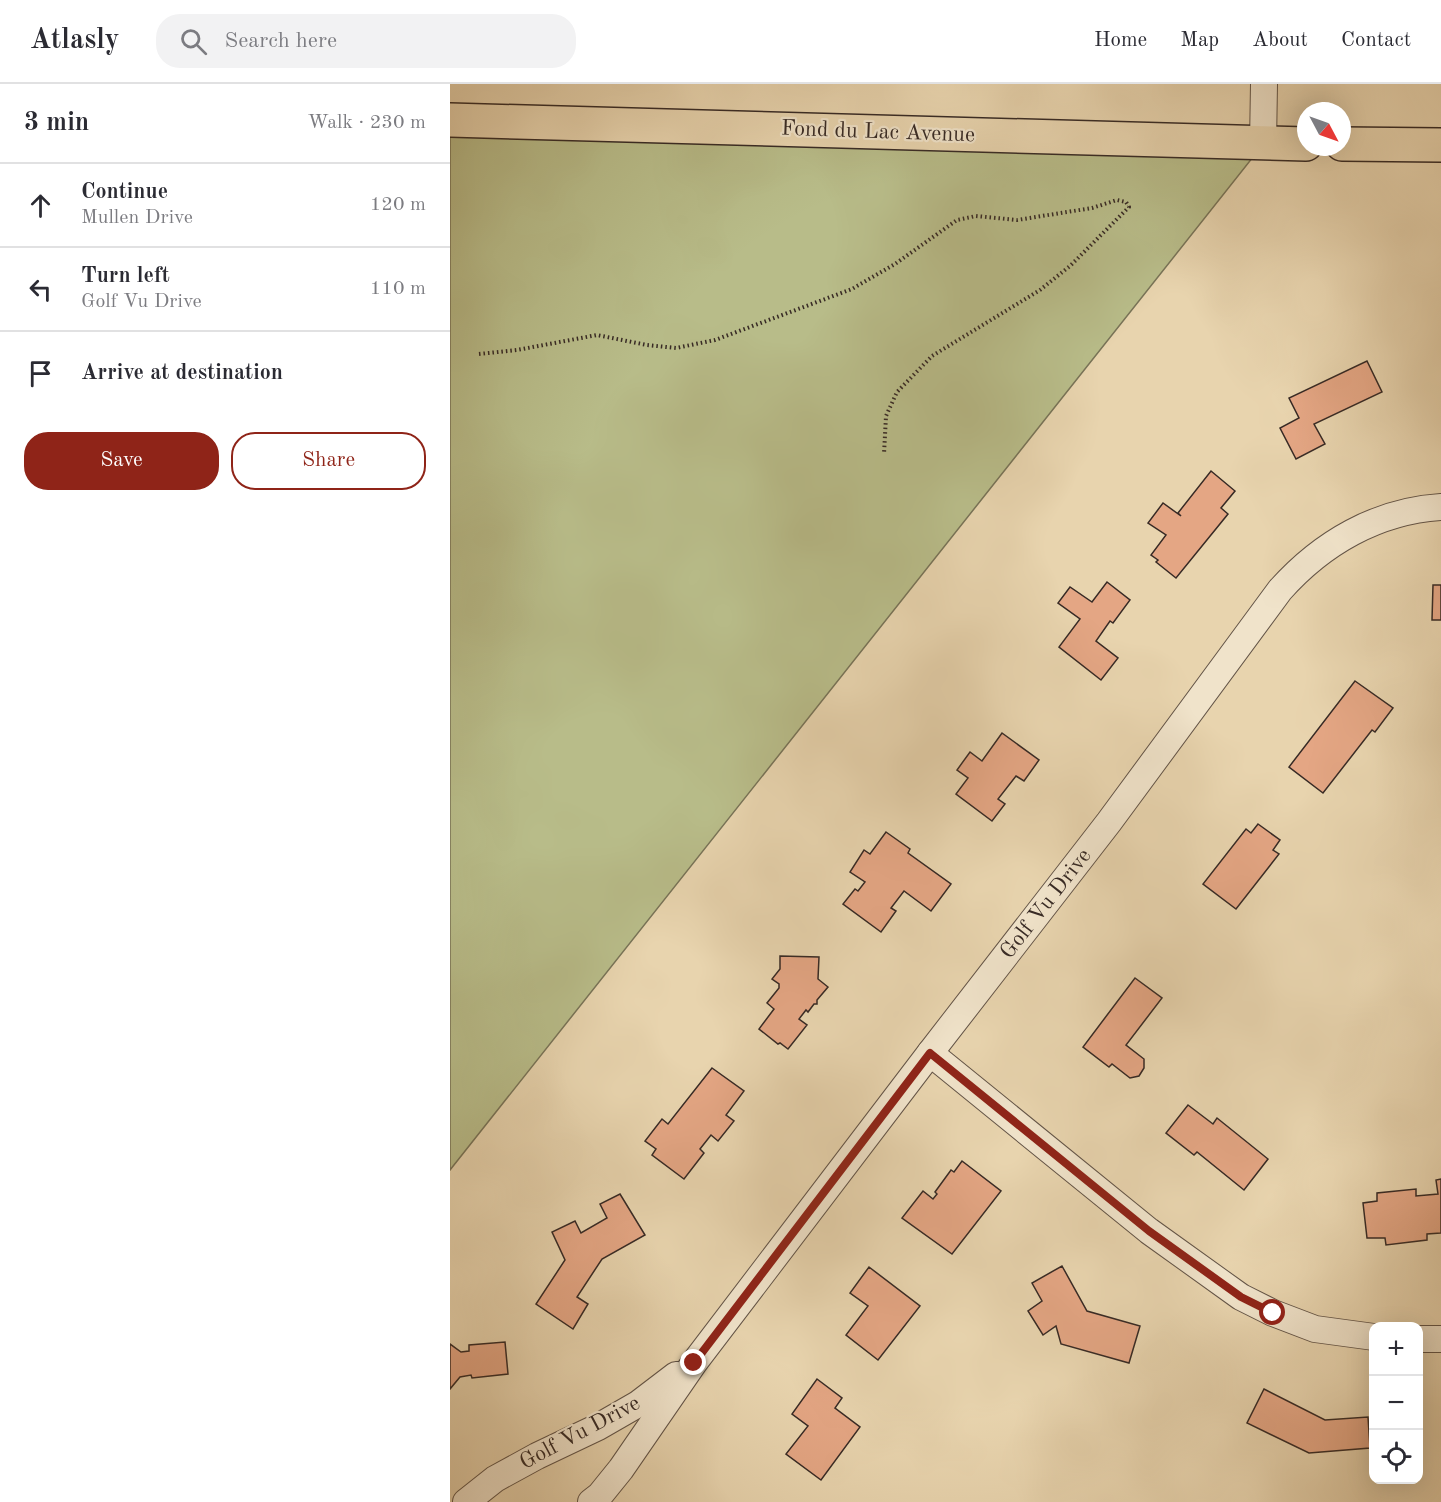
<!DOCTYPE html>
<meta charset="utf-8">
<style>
:root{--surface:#fff;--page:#f2f2f3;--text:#2b2b33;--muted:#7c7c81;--line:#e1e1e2;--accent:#8f2418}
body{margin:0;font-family:"Old Standard TT",serif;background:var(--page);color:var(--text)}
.controls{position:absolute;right:18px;bottom:18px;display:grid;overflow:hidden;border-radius:12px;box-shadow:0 6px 24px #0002}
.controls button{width:54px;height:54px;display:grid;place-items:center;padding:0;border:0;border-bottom:2px solid var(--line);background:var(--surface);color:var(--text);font:30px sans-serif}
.compass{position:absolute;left:847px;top:18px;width:54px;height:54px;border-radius:50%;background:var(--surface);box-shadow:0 6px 24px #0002;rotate:131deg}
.stop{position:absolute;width:18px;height:18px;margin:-14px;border:4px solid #8f2418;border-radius:50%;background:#fff}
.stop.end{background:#8f2418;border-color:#fff;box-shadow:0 2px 6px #0008}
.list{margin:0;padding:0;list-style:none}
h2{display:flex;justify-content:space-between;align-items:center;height:78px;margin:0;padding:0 24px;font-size:26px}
h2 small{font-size:20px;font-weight:400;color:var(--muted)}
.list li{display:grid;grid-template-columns:39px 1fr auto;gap:18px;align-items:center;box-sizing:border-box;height:84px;padding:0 24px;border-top:2px solid var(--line)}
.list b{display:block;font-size:22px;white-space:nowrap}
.list p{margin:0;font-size:20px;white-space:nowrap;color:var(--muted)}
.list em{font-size:20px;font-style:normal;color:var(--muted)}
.actions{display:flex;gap:12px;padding:18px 24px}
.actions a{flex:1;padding:14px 0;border:2px solid var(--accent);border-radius:24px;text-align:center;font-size:21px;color:var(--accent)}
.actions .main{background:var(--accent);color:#fff}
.icon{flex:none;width:33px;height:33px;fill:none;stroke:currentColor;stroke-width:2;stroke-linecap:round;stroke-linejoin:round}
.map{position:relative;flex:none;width:991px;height:1418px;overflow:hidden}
header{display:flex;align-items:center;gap:36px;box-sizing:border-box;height:84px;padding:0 30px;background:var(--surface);border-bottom:2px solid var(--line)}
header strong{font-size:28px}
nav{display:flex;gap:33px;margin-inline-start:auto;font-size:21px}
.search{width:420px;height:54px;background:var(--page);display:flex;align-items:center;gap:15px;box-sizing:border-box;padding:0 21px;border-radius:24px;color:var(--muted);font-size:22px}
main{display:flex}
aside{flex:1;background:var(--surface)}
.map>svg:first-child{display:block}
.green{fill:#b8bc89;stroke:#787357;stroke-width:1.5}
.building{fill:#e4a684;stroke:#372a25;stroke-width:1.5}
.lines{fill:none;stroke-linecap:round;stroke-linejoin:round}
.minor-casing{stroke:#635447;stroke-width:28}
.major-casing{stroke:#372a25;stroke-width:36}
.path{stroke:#372a25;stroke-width:4;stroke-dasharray:1.5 3;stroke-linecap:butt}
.minor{stroke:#f0e3ca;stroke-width:26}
.major{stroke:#e8d4ae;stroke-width:33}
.route{stroke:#8f2418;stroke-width:8}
.labels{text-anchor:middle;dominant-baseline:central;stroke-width:4.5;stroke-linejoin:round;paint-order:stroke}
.street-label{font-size:22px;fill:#372a25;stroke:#f0e3ca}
</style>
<header>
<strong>Atlasly</strong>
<div class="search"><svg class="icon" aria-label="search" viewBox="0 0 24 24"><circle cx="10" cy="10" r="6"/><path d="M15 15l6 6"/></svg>Search here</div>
<nav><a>Home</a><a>Map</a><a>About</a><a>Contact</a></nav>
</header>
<main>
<aside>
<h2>3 min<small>Walk · 230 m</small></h2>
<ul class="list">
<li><svg class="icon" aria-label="ahead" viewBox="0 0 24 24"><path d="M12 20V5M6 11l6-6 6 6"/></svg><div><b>Continue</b><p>Mullen Drive</p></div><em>120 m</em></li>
<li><svg class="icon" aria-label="left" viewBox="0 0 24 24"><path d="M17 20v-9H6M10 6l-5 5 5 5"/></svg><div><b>Turn left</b><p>Golf Vu Drive</p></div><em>110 m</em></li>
<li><svg class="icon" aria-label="arrive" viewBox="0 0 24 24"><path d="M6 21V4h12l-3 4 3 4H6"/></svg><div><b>Arrive at destination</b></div></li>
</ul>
<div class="actions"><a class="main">Save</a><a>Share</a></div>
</aside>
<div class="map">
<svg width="991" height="1418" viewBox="0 0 991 1418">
<rect width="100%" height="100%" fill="#e8d4ae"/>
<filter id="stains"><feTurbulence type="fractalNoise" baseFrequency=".00333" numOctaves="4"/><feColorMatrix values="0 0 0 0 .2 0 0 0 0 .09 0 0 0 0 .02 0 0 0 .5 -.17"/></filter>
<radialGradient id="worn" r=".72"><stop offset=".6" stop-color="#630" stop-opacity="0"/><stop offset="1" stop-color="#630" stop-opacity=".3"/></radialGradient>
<polygon class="green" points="0,36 807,68 0,1086"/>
<g class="building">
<polygon points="917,277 932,308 864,340 875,360 846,375 830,344 849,334 839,314"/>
<polygon points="761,387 785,407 771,424 778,430 726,494 706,478 708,476 701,471 716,451 698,439 713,419 731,432 728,429"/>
<polygon points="657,498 680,516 663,539 660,537 646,557 668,574 651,596 609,563 630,535 608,519 620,503 642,518"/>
<polygon points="983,501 991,501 991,536 982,536"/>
<polygon points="905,597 943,624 925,648 922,646 873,709 839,683"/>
<polygon points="552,649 589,676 574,697 566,692 548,715 555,720 542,737 506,710 518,694 507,686 520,668 532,677"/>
<polygon points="808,740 830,756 823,766 829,770 786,825 753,800 796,745 801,749"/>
<polygon points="436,748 460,765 458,769 501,800 481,827 454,807 441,824 446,827 431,848 393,820 405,805 408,807 415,798 400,788 414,766 420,770"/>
<polygon points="330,872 369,873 368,895 378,903 367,916 367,920 364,920 358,928 356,926 349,935 357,941 338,965 330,959 328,960 309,945 324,925 317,919 329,904 329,900 322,895 330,885"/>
<polygon points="685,894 712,914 676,961 694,975 694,984 689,992 680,994 662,980 659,983 633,963"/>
<polygon points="262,984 294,1007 276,1031 284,1037 268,1057 261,1051 250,1065 254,1069 234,1095 202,1071 206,1065 195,1057 212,1035 218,1040"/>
<polygon points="738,1021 763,1040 767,1034 818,1075 794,1106 747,1068 744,1071 716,1049"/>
<polygon points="512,1077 551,1107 502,1170 452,1134 473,1107 483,1115 487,1110 485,1108 501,1086 504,1088"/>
<polygon points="991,1095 991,1149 977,1150 977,1156 936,1161 935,1154 917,1154 913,1119 927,1117 927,1109 966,1105 966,1112 988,1110 986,1096"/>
<polygon points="170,1110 195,1151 152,1175 127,1213 138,1220 123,1245 86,1220 115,1176 102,1148 125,1137 131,1149 157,1134 150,1120"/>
<polygon points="612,1182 637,1227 690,1242 679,1279 611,1260 606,1242 593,1251 578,1227 592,1217 582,1199"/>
<polygon points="419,1183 470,1222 428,1276 396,1251 418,1222 400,1209"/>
<polygon points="55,1258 58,1290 22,1294 21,1291 10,1293 0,1305 0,1260 11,1268 19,1267 19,1261"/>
<polygon points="367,1295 392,1314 385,1324 410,1343 371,1396 336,1370 358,1342 342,1330"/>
<polygon points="814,1305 875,1336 918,1333 920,1364 859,1369 797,1339"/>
</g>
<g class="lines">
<g class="minor-casing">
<g id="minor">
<polyline points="813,60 814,0"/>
<polyline points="480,969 699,1147 791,1213 823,1229 865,1245 924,1253"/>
<polyline points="968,1255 991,1255"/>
<polyline points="16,1418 45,1395 87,1372 148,1343 188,1320 226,1291"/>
<path d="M 141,1418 L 150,1411 L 171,1385 L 244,1279 L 480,969 L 659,738 L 830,506 C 872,459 927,427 991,423"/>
</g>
</g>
<g class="major-casing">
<g id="major">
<polyline points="0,36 856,60"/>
<polyline points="892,60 991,61"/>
</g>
</g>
<polyline class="path" points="29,270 67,266 147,251 197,261 226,264 265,256 402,205 445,180 507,136 526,132 567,136 642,124 667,116 676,118 679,123 620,182 590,206 482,272 447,308 436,332 434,370"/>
<use href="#minor" class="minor"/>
<use href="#major" class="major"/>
</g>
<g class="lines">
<polyline class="route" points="244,1279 480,969 699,1147 791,1213 823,1229"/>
</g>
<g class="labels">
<g class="street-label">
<text transform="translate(428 48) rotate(2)">Fond du Lac Avenue</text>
<text transform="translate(596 820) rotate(-52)">Golf Vu Drive</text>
<text transform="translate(130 1349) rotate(-28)">Golf Vu Drive</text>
</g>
</g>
<rect width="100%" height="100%" filter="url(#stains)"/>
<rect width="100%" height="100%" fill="url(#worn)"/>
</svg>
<div class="controls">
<button>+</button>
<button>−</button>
<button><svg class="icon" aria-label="locate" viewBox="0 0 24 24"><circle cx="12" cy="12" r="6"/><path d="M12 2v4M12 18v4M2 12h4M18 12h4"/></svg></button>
</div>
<svg class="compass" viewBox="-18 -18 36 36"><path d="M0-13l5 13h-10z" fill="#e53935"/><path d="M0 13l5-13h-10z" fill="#7c7c81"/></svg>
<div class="stop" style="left:823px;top:1229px"></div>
<div class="stop end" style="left:244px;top:1279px"></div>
</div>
</main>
